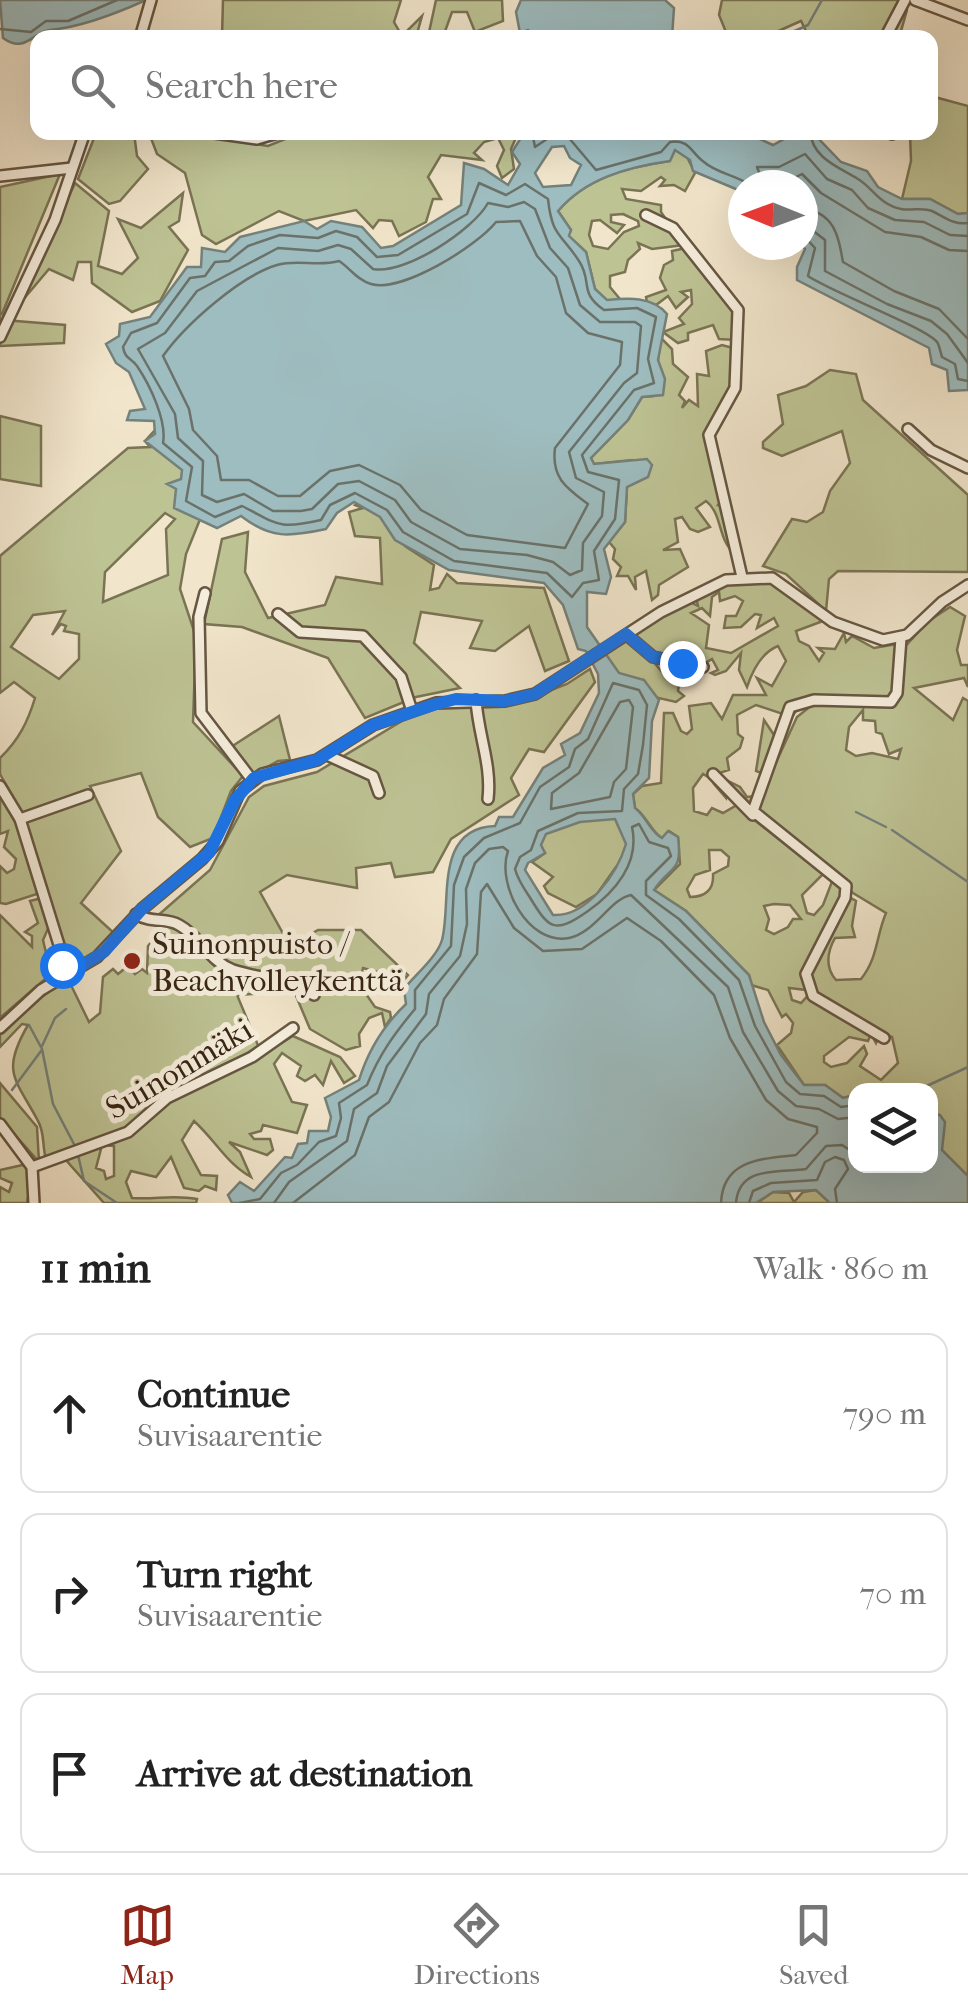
<!DOCTYPE html>
<meta charset="utf-8">
<style>
:root{--surface:#fff;--page:#f6f6f6;--text:#222;--muted:#767676;--line:#e0e0e0;--accent:#8f2418}
body{margin:0;font-family:"IM FELL French Canon",serif;background:var(--page);color:var(--text)}
.controls{position:absolute;right:30px;bottom:30px;display:grid;overflow:hidden;border-radius:20px;box-shadow:0 10px 40px #0002}
.controls button{width:90px;height:90px;display:grid;place-items:center;padding:0;border:0;border-bottom:2px solid var(--line);background:var(--surface);color:var(--text);font:50px sans-serif}
.compass{position:absolute;left:728px;top:170px;width:90px;height:90px;border-radius:50%;background:var(--surface);box-shadow:0 10px 40px #0002;rotate:271deg}
.stop{position:absolute;width:30px;height:30px;margin:-22px;border:8px solid #1a73e8;border-radius:50%;background:#fff}
.stop.end{background:#1a73e8;border-color:#fff;box-shadow:0 2px 10px #0008}
.list{margin:0;padding:0;list-style:none}
h2{display:flex;justify-content:space-between;align-items:center;height:130px;margin:0;padding:0 40px;font-size:42px}
h2 small{font-size:32px;font-weight:400;color:var(--muted)}
.list li{display:grid;grid-template-columns:65px 1fr auto;gap:30px;align-items:center;box-sizing:border-box;height:160px;margin:0 20px 20px;padding:0 20px;border:2px solid var(--line);border-radius:20px}
.list b{display:block;font-size:38px;white-space:nowrap}
.list p{margin:0;font-size:32px;white-space:nowrap;color:var(--muted)}
.list em{font-size:32px;font-style:normal;color:var(--muted)}
.icon{flex:none;width:55px;height:55px;fill:none;stroke:currentColor;stroke-width:2;stroke-linecap:round;stroke-linejoin:round}
.map{position:relative;flex:none;width:968px;height:1203px;overflow:hidden}
.search{position:absolute;background:var(--surface);box-shadow:0 10px 40px #0002;left:30px;right:30px;top:30px;height:110px;display:flex;align-items:center;gap:25px;box-sizing:border-box;padding:0 35px;border-radius:20px;color:var(--muted);font-size:38px}
.sheet{height:670px;background:var(--surface)}
nav{display:flex;justify-content:space-around;align-items:center;box-sizing:border-box;height:140px;border-top:2px solid var(--line);background:var(--surface);font-size:28px;color:var(--muted)}
nav a{display:grid;justify-items:center;gap:5px}
nav .on{color:var(--accent)}
.map>svg:first-child{display:block}
.green{fill:#bec394;stroke:#7a7454;stroke-width:2.5;fill-rule:evenodd}
.water{fill:#9ebdc0;stroke:#75817b;stroke-width:2.5;fill-rule:evenodd}
.lines{fill:none;stroke-linecap:round;stroke-linejoin:round}
.shore{stroke:#6a726a;stroke-width:2.5}
.stream{stroke:#75817b;stroke-width:2.5}
.minor-casing{stroke:#665642;stroke-width:14}
.minor{stroke:#f6eedd;stroke-width:9}
.route{stroke:#1a73e8;stroke-width:12}
.poi-dot{fill:#8f2418;stroke:#f6eedd;stroke-width:4}
.labels{text-anchor:middle;dominant-baseline:central;stroke-width:10;stroke-linejoin:round;paint-order:stroke}
.poi-label{font-size:32px;fill:#372614;stroke:#f6eedd;text-anchor:start}
.street-label{font-size:32px;fill:#372614;stroke:#f6eedd}
</style>
<div class="map">
<svg width="968" height="1203" viewBox="0 0 968 1203">
<rect width="100%" height="100%" fill="#f1e5cb"/>
<filter id="stains"><feTurbulence type="fractalNoise" baseFrequency=".002" numOctaves="4"/><feColorMatrix values="0 0 0 0 .2 0 0 0 0 .09 0 0 0 0 .02 0 0 0 .5 -.17"/></filter>
<radialGradient id="worn" r=".72"><stop offset=".6" stop-color="#630" stop-opacity="0"/><stop offset="1" stop-color="#630" stop-opacity=".3"/></radialGradient>
<g class="green">
<polygon points="223,0 401,0 394,22 402,36 422,16 416,37 222,37"/>
<polygon points="436,0 502,0 503,21 475,32 467,12 452,12 443,37 428,37"/>
<polygon points="722,0 899,0 907,10 899,38 809,37 801,21 765,37 728,37 719,15"/>
<polygon points="931,96 968,106 968,213 958,214 930,199 902,199 911,161 910,133 930,132"/>
<polygon points="96,133 134,133 137,156 148,169 120,201 109,204 78,179"/>
<polygon points="149,133 185,133 268,146 300,133 518,133 511,149 514,169 502,178 497,166 504,150 498,138 484,142 474,153 482,160 441,155 428,177 441,199 433,199 426,222 399,236 392,221 379,220 373,228 356,210 304,221 279,211 216,244 202,235 185,173 157,154"/>
<path d="M 675,150 L 686,155 L 695,173 L 685,191 L 674,185 L 660,186 L 665,180 L 661,177 L 641,191 L 622,189 L 626,199 L 661,205 L 661,212 L 684,245 L 652,249 L 638,243 L 640,249 L 628,260 L 625,272 L 610,276 L 610,287 L 620,299 L 607,301 L 595,289 L 586,252 L 568,236 L 571,230 L 558,211 C 586,178 628,167 669,161 ZM 623,214 L 638,221 L 639,226 L 624,232 L 608,249 L 593,246 L 589,235 L 592,221 L 600,220 L 617,233 L 624,225 L 611,222 L 611,215 Z"/>
<polygon points="60,174 2,314 16,321 65,325 64,343 0,346 0,187"/>
<polygon points="75,183 109,211 98,266 122,274 138,258 118,219 141,228 183,193 179,221 169,227 188,250 160,301 132,312 92,283 91,262 78,262 73,280 49,269 22,301"/>
<polygon points="686,248 706,279 710,277 734,302 736,340 719,339 713,325 688,333 688,340 678,343 663,332 684,324 679,318 692,304 691,290 681,292 688,297 676,308 668,296 656,305 647,302 646,297 666,290 660,278 664,265 673,260 672,251"/>
<path d="M 661,338 L 672,349 L 673,364 L 688,377 L 679,395 L 685,401 L 682,408 L 689,400 L 698,406 L 697,374 L 709,376 L 706,351 L 722,345 L 733,348 L 735,384 L 708,434 L 721,501 L 718,505 L 724,506 L 733,552 C 718,539 722,513 706,501 L 696,508 L 710,527 L 698,532 L 690,529 L 682,517 L 675,519 L 678,542 L 663,550 L 680,549 L 688,567 L 659,585 L 658,595 L 652,600 L 646,571 L 635,577 L 636,590 L 628,576 L 617,576 L 621,567 L 613,559 L 615,549 L 609,542 L 625,522 L 627,487 L 636,480 L 632,460 L 594,464 L 591,458 L 628,420 L 642,397 L 653,396 Z"/>
<polygon points="830,370 856,374 863,400 968,495 968,572 838,571 829,579 826,611 786,574 763,566 792,519 807,522 823,512 830,491 850,463 842,431 782,456 763,448 763,442 783,424 778,395 806,386"/>
<polygon points="0,416 41,426 41,486 0,479"/>
<path d="M 155,430 L 163,431 L 205,507 L 186,554 L 180,589 L 196,637 L 193,722 L 243,776 L 231,791 L 213,838 L 190,847 L 158,817 L 141,773 L 90,786 L 121,851 L 81,903 L 115,934 L 95,954 L 71,966 L 21,812 L 0,774 L 0,758 C 19,740 28,721 35,698 L 14,682 L 0,693 L 0,556 L 128,448 L 150,447 L 145,441 ZM 165,513 L 175,519 L 166,529 L 168,575 L 103,602 L 105,572 ZM 65,611 L 52,635 L 61,624 L 66,626 L 64,631 L 79,634 L 79,659 L 59,679 L 11,647 L 33,615 Z"/>
<polygon points="370,490 405,546 434,565 430,590 439,588 447,574 457,583 544,588 569,661 545,671 529,626 495,651 470,648 482,621 421,612 414,643 460,688 416,697 365,718 328,658 242,627 204,624 222,539 248,532 245,572 268,618 325,605 336,577 382,584 380,538 355,536 349,512 363,508 355,505"/>
<path d="M 763,579 L 790,592 L 823,621 L 796,631 L 799,641 L 809,646 L 819,661 L 824,653 L 818,648 L 835,649 L 844,633 L 846,642 L 852,636 L 874,648 L 897,644 L 903,649 L 927,622 L 950,607 L 965,616 L 957,650 L 961,665 L 968,665 L 968,687 L 964,678 L 914,688 L 953,720 L 963,698 L 968,701 L 968,1203 L 922,1203 L 880,1166 L 930,1166 L 930,1090 L 890,1090 L 883,1084 L 876,1090 L 856,1090 L 855,1095 L 843,1098 L 825,1085 L 804,1085 L 777,1045 L 791,1033 L 793,1023 L 786,1014 L 782,1017 L 768,990 L 751,985 L 749,975 L 686,911 L 654,890 L 680,864 L 678,837 L 669,831 L 662,838 C 651,832 647,816 635,808 L 633,794 L 642,786 L 661,783 L 664,713 L 673,713 L 681,731 L 687,734 L 692,729 L 689,706 L 711,703 L 722,719 L 733,695 L 766,695 L 757,678 L 772,686 L 786,661 L 778,646 C 760,653 751,675 747,687 L 739,670 L 741,653 L 726,671 L 715,675 L 711,673 L 718,670 L 712,659 L 702,665 L 656,656 L 652,660 L 663,673 L 668,663 L 685,666 L 670,671 L 680,677 L 678,691 L 684,696 L 676,702 L 654,697 L 644,680 L 619,674 L 605,654 L 688,601 L 698,606 L 696,597 L 727,583 ZM 719,592 L 720,601 L 735,596 L 743,601 L 736,616 L 726,616 L 724,628 L 741,627 L 755,614 L 761,615 L 757,628 L 774,618 L 778,626 L 731,653 L 706,648 L 709,625 L 691,613 L 702,608 L 710,616 L 712,597 ZM 813,699 L 895,700 L 882,707 L 812,705 L 797,717 L 755,808 L 756,815 L 853,893 L 886,913 C 876,936 878,958 861,979 L 836,980 C 825,968 827,952 835,938 L 855,937 L 852,926 L 856,901 L 849,897 L 809,974 L 812,991 L 801,1003 L 792,1000 L 789,988 L 807,990 L 806,972 L 844,897 L 844,886 L 833,879 L 823,905 L 814,915 L 807,913 L 802,895 L 823,874 L 748,815 L 756,796 L 747,797 L 740,787 L 722,778 L 714,784 L 726,798 L 727,786 L 742,802 L 723,813 L 712,808 L 707,815 L 694,811 L 693,788 L 703,774 L 713,780 L 716,774 L 729,770 L 727,758 L 740,748 L 743,738 L 738,734 L 737,715 L 756,705 L 792,717 L 801,703 ZM 863,710 L 863,720 L 875,721 L 876,732 L 882,734 L 889,754 L 901,749 L 898,759 L 872,753 L 856,756 L 846,750 L 849,727 ZM 709,850 L 721,850 L 729,857 L 728,866 L 713,874 C 714,890 705,897 690,897 L 687,889 L 695,875 L 710,870 ZM 774,904 L 790,905 L 801,919 L 793,919 L 788,927 L 774,934 L 766,930 L 769,919 L 764,906 ZM 880,1033 L 892,1037 L 898,1063 L 881,1080 L 860,1066 L 867,1054 L 864,1046 L 847,1063 L 831,1067 L 824,1062 L 824,1056 L 849,1037 L 868,1041 L 871,1034 L 876,1043 Z"/>
<path d="M 590,669 L 595,682 L 544,752 L 529,749 L 511,778 L 519,795 L 451,839 L 433,872 L 395,877 L 391,863 L 356,868 L 357,888 L 287,875 L 260,892 L 290,946 L 318,930 L 361,930 L 408,975 L 399,986 L 381,973 L 363,968 L 359,984 L 375,1007 L 390,1012 L 391,1018 L 385,1027 L 382,1013 L 369,1018 L 359,1034 L 360,1046 L 346,1050 L 310,1029 L 294,991 L 237,995 L 262,1055 L 293,1036 L 340,1057 L 355,1076 L 344,1083 L 331,1061 L 323,1085 L 315,1075 L 305,1081 L 297,1076 L 301,1066 L 282,1053 L 274,1064 L 292,1102 L 307,1105 L 297,1133 L 263,1125 L 261,1131 L 250,1134 L 254,1139 L 270,1139 L 273,1150 L 267,1155 L 229,1142 L 240,1152 L 251,1177 C 226,1163 216,1141 194,1121 L 182,1140 L 201,1175 L 217,1176 L 216,1190 L 205,1186 L 199,1191 L 184,1188 L 171,1157 L 156,1177 L 131,1171 L 126,1182 L 132,1198 C 156,1200 171,1194 197,1199 L 196,1203 L 104,1203 L 65,1159 L 100,1137 L 46,1159 C 42,1146 45,1133 38,1121 C 16,1079 0,1073 28,1025 L 22,1024 L 0,1047 L 0,1034 L 18,1013 L 68,979 L 89,1022 L 100,1013 L 103,977 L 113,969 L 118,974 L 128,966 L 135,974 L 142,969 L 147,973 L 148,946 L 171,919 L 155,918 L 210,870 L 249,797 L 264,786 L 317,772 L 417,712 L 455,701 L 516,704 L 567,684 ZM 102,1145 L 114,1146 L 114,1176 L 106,1179 L 104,1171 L 96,1168 Z"/>
<polygon points="279,716 290,760 278,761 253,775 231,747"/>
<polygon points="764,720 776,738 761,773 756,771"/>
<polygon points="0,789 11,806 40,893 6,904 0,903 0,866 7,873 14,869 16,859 4,847 8,831 0,834"/>
<polygon points="605,810 624,825 630,858 616,867 597,894 576,907 548,893 544,886 553,877 532,862 545,853 535,835"/>
<polygon points="42,898 50,924 43,940 51,974 0,1018 0,915 32,947 32,936 25,932 38,923 30,901"/>
<polygon points="0,1083 37,1127 39,1162 0,1118"/>
<polygon points="27,1164 31,1179 27,1203 0,1203 0,1187 9,1192 12,1183 0,1178 0,1170"/>
<polygon points="816,1190 830,1203 757,1203 773,1192 789,1193 794,1202 803,1192"/>
</g>
<g class="water">
<path d="M 0,0 L 146,0 C 115,14 82,27 50,30 C 33,32 25,54 3,38 Z"/>
<polygon points="521,0 665,0 674,8 672,37 534,37 528,30 520,33 516,12"/>
<path d="M 524,133 L 746,133 L 773,145 L 795,133 L 813,133 L 841,162 L 867,171 L 878,187 L 902,199 L 930,199 L 958,214 L 968,213 L 968,390 L 949,391 L 947,370 L 932,364 L 929,348 L 797,280 L 797,267 L 805,249 L 801,245 L 803,185 L 743,185 L 743,192 L 693,171 L 690,160 L 675,150 L 670,161 C 628,167 586,178 558,211 L 571,230 L 569,236 L 586,252 L 595,289 L 607,300 C 628,298 652,296 667,314 L 658,360 L 665,379 L 663,395 L 642,397 L 628,420 L 591,458 L 594,464 L 647,459 L 652,465 L 648,477 L 627,487 L 625,522 L 604,549 L 611,577 L 606,594 L 587,592 L 587,627 L 619,673 L 644,680 L 659,700 L 652,721 L 649,778 L 633,794 L 635,808 C 646,816 651,833 662,838 L 668,831 L 678,837 C 683,874 670,865 654,890 L 686,911 L 749,975 L 764,1022 L 781,1055 L 804,1085 L 825,1085 L 843,1098 L 855,1095 L 856,1166 L 930,1166 L 931,1112 L 940,1115 L 945,1122 L 942,1150 L 968,1176 L 968,1203 L 830,1203 L 816,1190 L 773,1192 L 756,1203 L 232,1203 L 228,1195 L 240,1182 L 254,1191 L 285,1157 L 292,1158 L 298,1144 L 307,1143 L 309,1131 L 328,1131 L 331,1117 L 325,1098 L 359,1080 C 368,1051 384,1025 406,1004 L 404,989 C 415,975 437,957 442,940 C 452,904 433,828 495,826 L 499,817 L 513,817 L 543,768 L 565,755 L 561,744 L 580,733 L 599,693 L 598,674 L 586,651 L 578,649 L 563,605 L 544,583 L 449,570 L 395,540 L 380,517 L 354,502 L 337,513 L 326,529 C 289,537 271,539 241,516 L 217,528 L 174,508 L 176,489 L 167,484 L 181,479 L 182,470 L 145,441 L 155,434 L 154,421 L 127,420 L 130,411 L 145,409 L 129,372 L 116,363 L 106,344 L 119,336 L 120,324 L 150,317 L 187,267 L 201,267 L 202,248 L 225,252 L 240,237 L 304,221 L 317,229 L 331,221 L 362,227 L 381,248 L 393,246 L 461,205 L 464,163 L 484,169 L 508,185 L 520,164 L 512,152 ZM 564,146 L 570,158 L 581,165 L 571,185 L 543,187 L 535,173 L 552,147 ZM 615,819 L 626,844 C 617,874 587,917 553,915 L 525,870 L 528,863 L 545,853 L 541,845 L 546,834 L 580,822 Z"/>
</g>
<g class="lines">
<g class="shore">
<polyline points="0,29 31,32 46,21 68,21 117,0"/>
<path d="M 532,132 L 535,147 L 550,137 L 569,138 L 596,170 L 661,152 L 670,142 C 690,139 691,153 704,162 C 716,173 736,175 750,185"/>
<path d="M 810,132 C 813,159 839,167 858,179 C 873,188 880,205 901,209 C 912,211 922,207 932,211 C 945,217 953,225 968,223"/>
<path d="M 479,183 L 506,195 L 525,184 L 548,199 C 552,237 561,233 579,261 C 593,282 578,292 604,310 L 637,308 L 656,317 L 648,359 L 654,383 L 634,390 L 582,455 L 588,472 L 619,480 L 615,519 L 594,551 L 599,580 L 583,583 L 572,597 L 547,573 L 454,561 L 403,532 L 387,510 L 355,493 L 330,505 L 321,520 C 277,530 278,524 242,506 L 215,517 L 186,501 L 192,467 L 163,443 C 167,421 150,385 137,366 C 130,357 125,359 123,347 L 131,333 L 157,323 L 190,278 L 205,276 L 215,262 L 229,261 L 248,246 L 280,235 L 318,238 L 336,231 L 357,237 L 377,257 L 398,255 L 467,214 Z"/>
<polyline points="764,185 757,167 779,167 805,154 827,179 852,190 868,208 895,220 924,222 950,235 968,236"/>
<polyline points="780,185 802,174 821,193 885,232 921,237 949,250 968,251"/>
<path d="M 524,202 L 535,209 L 550,248 L 568,268 L 580,305 L 600,322 L 635,322 L 641,326 L 637,373 L 624,383 L 569,452 L 576,478 L 604,492 L 602,516 L 583,543 L 582,570 L 570,575 L 553,562 L 527,555 L 460,549 L 411,522 L 395,500 L 359,481 L 338,484 L 312,509 L 301,511 L 273,511 L 244,494 L 217,502 L 202,495 L 203,461 L 178,438 L 175,414 L 138,349 L 165,333 L 197,291 L 278,248 L 318,251 L 338,245 L 351,249 L 373,269 C 405,275 473,230 488,203 L 508,207 Z"/>
<path d="M 803,208 C 835,214 838,235 843,262 L 894,291 L 939,309 L 968,339"/>
<path d="M 520,221 L 537,256 L 556,277 L 566,313 L 588,333 L 622,342 L 620,365 L 555,448 C 551,479 568,489 588,504 L 565,548 L 467,535 L 421,510 L 400,485 L 359,465 L 330,471 L 300,496 L 278,496 L 249,480 L 221,480 L 217,456 L 193,430 L 189,409 L 163,356 C 185,325 240,276 277,265 C 297,259 318,267 339,261 C 350,268 357,280 371,284 C 402,293 477,246 496,222 Z"/>
<polyline points="803,223 825,240 825,271 887,304 931,321 947,334 968,363"/>
<path d="M 803,235 L 815,248 L 808,276 C 831,292 927,328 937,342 C 939,344 941,354 942,357 L 955,364 L 958,379 L 968,381"/>
<polygon points="629,700 633,707 626,769 614,782 610,797 551,809 552,793 579,773 620,702"/>
<path d="M 240,1203 L 260,1199 L 281,1173 L 297,1165 L 319,1142 L 336,1136 L 341,1118 L 339,1103 L 367,1085 C 379,1055 394,1034 415,1009 L 415,990 L 451,946 L 454,885 L 464,857 L 484,838 L 520,823 L 540,787 L 569,767 L 575,749 L 588,739 L 613,683 L 639,690 L 647,705 L 643,745 L 638,774 L 624,789 L 622,811 L 578,813 L 538,831 L 531,850 L 520,857 L 515,869 C 518,880 523,887 529,896 C 549,929 554,935 588,911 C 615,892 640,863 632,827 L 639,824 L 649,842 L 668,848 L 671,856 L 646,881 L 646,895 L 679,919 L 739,980 L 755,1026 L 786,1082 L 800,1094 L 824,1096 L 841,1107 L 856,1105"/>
<path d="M 274,1203 L 289,1182 L 347,1141 L 354,1109 L 377,1093 L 387,1066 L 426,1014 L 429,994 L 460,956 L 467,924 L 466,889 L 475,863 L 489,849 L 503,847 L 508,851 C 496,884 528,946 569,938 C 595,933 610,899 631,895 L 728,987 L 743,1032 L 778,1091 L 796,1106 L 819,1109 L 838,1119 L 856,1117"/>
<path d="M 293,1203 L 355,1155 L 369,1117 L 389,1102 L 420,1043 L 437,1025 L 444,999 L 477,954 L 481,892 L 487,884 L 514,928 L 543,951 L 582,949 L 627,918 L 661,941 L 714,995 L 730,1038 L 766,1100 L 788,1119 L 817,1127 L 817,1133 L 796,1155 C 762,1159 723,1159 721,1203"/>
<path d="M 736,1203 C 739,1165 779,1173 806,1169 L 826,1146 L 842,1145 L 856,1154"/>
<polyline points="749,1203 753,1191 771,1183 817,1180 825,1162 835,1157 844,1160 848,1169 835,1189 837,1203"/>
</g>
<g class="stream">
<polyline points="779,38 808,25 822,0"/>
<polyline points="856,812 886,827"/>
<polyline points="892,830 968,882"/>
<polyline points="29,1025 42,1049 53,1104 76,1148"/>
<polyline points="42,1046 55,1018 66,1009"/>
<polyline points="12,1090 41,1051"/>
<polyline points="918,1090 968,1067"/>
<polyline points="78,1155 84,1181 117,1203"/>
</g>
<g class="minor-casing">
<g id="minor">
<polyline points="915,0 968,20"/>
<polyline points="140,38 151,0"/>
<polyline points="885,38 905,0"/>
<polyline points="207,132 257,139 281,132"/>
<polyline points="892,134 892,132"/>
<polyline points="0,176 72,168"/>
<polyline points="646,215 673,228 738,310 735,388 709,435 742,577"/>
<polyline points="0,337 55,220 85,132"/>
<polyline points="908,429 931,450 968,468"/>
<polyline points="205,593 199,617 201,713 252,780"/>
<polyline points="278,614 300,632 363,636 401,677 412,711"/>
<polyline points="627,635 653,657 703,667"/>
<path d="M 476,700 C 478,734 492,765 488,799"/>
<polyline points="327,755 373,776 379,793"/>
<polyline points="713,774 753,815"/>
<polyline points="0,786 20,819 68,974"/>
<polyline points="20,819 88,795"/>
<path d="M 136,914 C 152,924 165,917 179,925 C 201,937 209,961 233,970 C 261,979 290,979 314,995"/>
<polyline points="0,1028 41,990 97,957 142,909 202,859 218,841 240,791 262,774 317,760 373,725 436,703 505,701 535,694 661,612 726,580 772,578 833,622 883,640 907,635 942,602 968,585"/>
<polyline points="884,1038 813,996 806,974 845,898 846,886 753,811 790,707 814,700 891,702 897,693 901,638"/>
<polyline points="0,1124 32,1167 34,1203"/>
<polyline points="32,1167 128,1132 167,1098 252,1057 293,1028"/>
</g>
</g>
<use href="#minor" class="minor"/>
</g>
<g class="lines">
<polyline class="route" points="62,965 68,974 104,952 142,909 209,853 235,800 254,778 317,760 373,725 436,704 456,699 505,701 535,694 626,634 653,657 682,663"/>
</g>
<circle class="poi-dot" cx="132" cy="961" r="10"/>
<g class="labels">
<g class="poi-label">
<text x="152" y="943">Suinonpuisto /<tspan x="152" dy="37">Beachvolleykenttä</tspan></text>
</g>
<g class="street-label">
<text transform="translate(179 1069) rotate(-31)">Suinonmäki</text>
</g>
</g>
<rect width="100%" height="100%" filter="url(#stains)"/>
<rect width="100%" height="100%" fill="url(#worn)"/>
</svg>
<div class="controls">
<button><svg class="icon" aria-label="layers" viewBox="0 0 24 24"><path d="M12 4l9 5-9 5-9-5zM3 14l9 5 9-5"/></svg></button>
</div>
<svg class="compass" viewBox="-18 -18 36 36"><path d="M0-13l5 13h-10z" fill="#e53935"/><path d="M0 13l5-13h-10z" fill="#767676"/></svg>
<div class="stop" style="left:62px;top:965px"></div>
<div class="stop end" style="left:682px;top:663px"></div>
<div class="search"><svg class="icon" aria-label="search" viewBox="0 0 24 24"><circle cx="10" cy="10" r="6"/><path d="M15 15l6 6"/></svg>Search here</div>
</div>
<section class="sheet">
<h2>11 min<small>Walk · 860 m</small></h2>
<ul class="list">
<li><svg class="icon" aria-label="ahead" viewBox="0 0 24 24"><path d="M12 20V5M6 11l6-6 6 6"/></svg><div><b>Continue</b><p>Suvisaarentie</p></div><em>790 m</em></li>
<li><svg class="icon" aria-label="right" viewBox="0 0 24 24"><path d="M7 20v-9h11M14 6l5 5-5 5"/></svg><div><b>Turn right</b><p>Suvisaarentie</p></div><em>70 m</em></li>
<li><svg class="icon" aria-label="arrive" viewBox="0 0 24 24"><path d="M6 21V4h12l-3 4 3 4H6"/></svg><div><b>Arrive at destination</b></div></li>
</ul>
</section>
<nav>
<a class="on"><svg class="icon" aria-label="map" viewBox="0 0 24 24"><path d="M3 6l6-2 6 2 6-2v14l-6 2-6-2-6 2zM9 4v14M15 6v14"/></svg>Map</a>
<a><svg class="icon" aria-label="directions" viewBox="0 0 24 24"><path d="M12 3l9 9-9 9-9-9zM9 14v-3h6M13 9l2 2-2 2"/></svg>Directions</a>
<a><svg class="icon" aria-label="saved" viewBox="0 0 24 24"><path d="M7 4h10v16l-5-4-5 4z"/></svg>Saved</a>
</nav>
